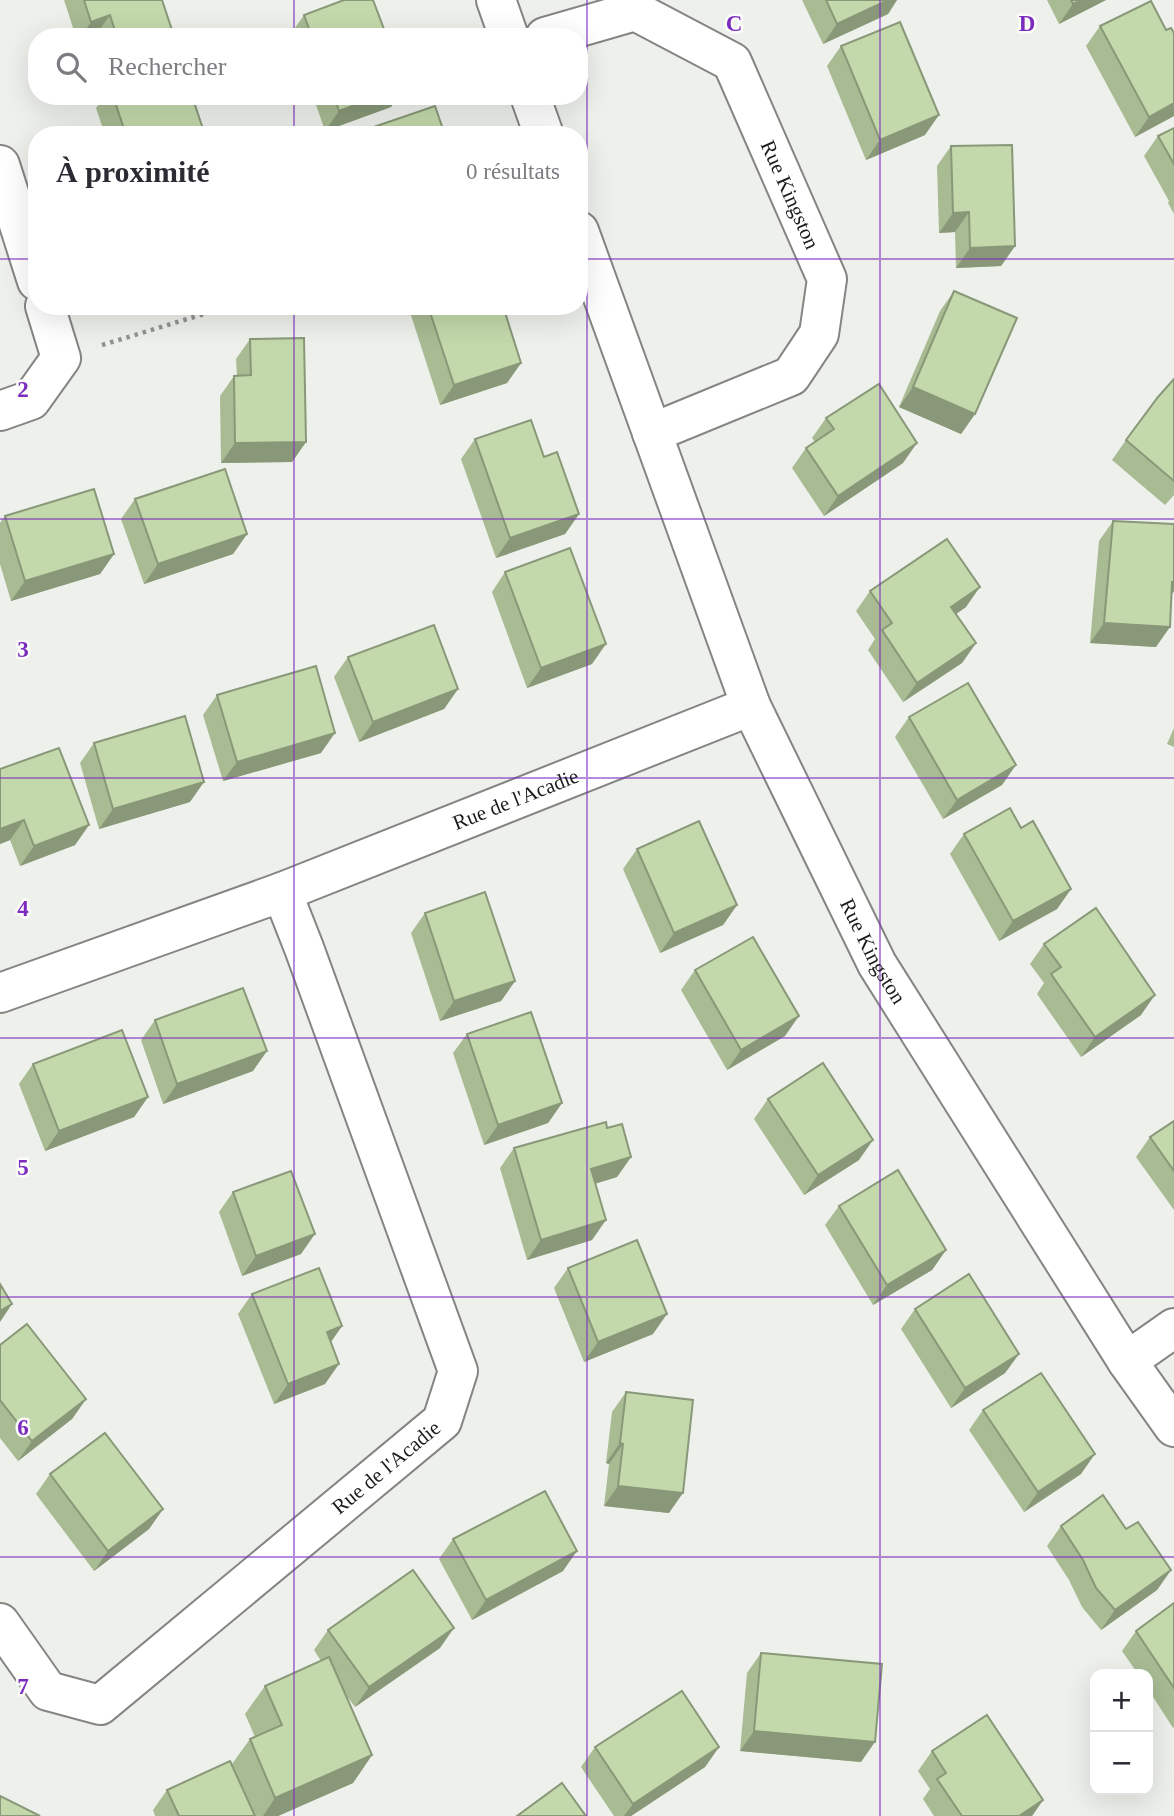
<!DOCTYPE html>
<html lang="fr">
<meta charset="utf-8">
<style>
:root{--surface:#fff;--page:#f2f2f3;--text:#2b2b33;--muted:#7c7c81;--line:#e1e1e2}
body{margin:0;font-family:"Times New Roman",serif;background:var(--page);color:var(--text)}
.controls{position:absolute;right:21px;bottom:21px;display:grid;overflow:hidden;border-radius:14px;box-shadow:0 7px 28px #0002}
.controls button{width:63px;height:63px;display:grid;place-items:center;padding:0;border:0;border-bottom:2px solid var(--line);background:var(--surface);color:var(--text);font:35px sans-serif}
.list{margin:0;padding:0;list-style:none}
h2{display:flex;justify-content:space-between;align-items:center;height:91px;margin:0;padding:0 28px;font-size:30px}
h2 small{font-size:23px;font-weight:400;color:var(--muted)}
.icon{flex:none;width:38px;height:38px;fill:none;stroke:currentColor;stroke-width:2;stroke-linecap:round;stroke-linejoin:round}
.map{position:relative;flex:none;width:1174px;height:1816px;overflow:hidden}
.search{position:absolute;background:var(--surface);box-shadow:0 7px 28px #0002;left:28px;top:28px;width:560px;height:77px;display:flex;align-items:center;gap:18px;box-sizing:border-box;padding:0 24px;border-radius:28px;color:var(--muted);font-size:26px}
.panel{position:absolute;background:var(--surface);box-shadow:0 7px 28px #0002;left:28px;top:126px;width:560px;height:189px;border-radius:28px}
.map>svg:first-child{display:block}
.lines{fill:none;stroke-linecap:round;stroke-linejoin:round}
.minor-casing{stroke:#858683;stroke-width:42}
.path{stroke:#929491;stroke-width:4.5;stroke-dasharray:3.5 5;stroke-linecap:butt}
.minor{stroke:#fff;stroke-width:38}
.wall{fill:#a8bb93}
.shaded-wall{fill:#889878}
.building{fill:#c3d9ab;stroke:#889878;stroke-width:2}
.grid{fill:none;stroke:#7b2cbf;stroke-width:2;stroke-opacity:0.55}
.labels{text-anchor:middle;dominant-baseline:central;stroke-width:5;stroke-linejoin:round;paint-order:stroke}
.street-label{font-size:21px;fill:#1a1b1a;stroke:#fcfdfa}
.grid-label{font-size:23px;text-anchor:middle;font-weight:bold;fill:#7b2cbf;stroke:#fcfdfa;stroke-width:5;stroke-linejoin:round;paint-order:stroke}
</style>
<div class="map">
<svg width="1174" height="1816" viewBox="0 0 1174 1816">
<rect width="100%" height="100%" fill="#eef0ec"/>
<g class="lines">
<g class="minor-casing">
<g id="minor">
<polyline points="496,0 509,37"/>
<path id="s1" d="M 545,37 L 635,11 L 732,62 L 827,279 L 819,334 L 791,376 L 652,433"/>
<polyline points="530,96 544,135"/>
<polyline points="0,165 37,281"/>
<path id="s2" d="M 579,231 L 751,706 L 877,964 L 1127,1361 L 1174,1427"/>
<polyline points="0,411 31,400 61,358 45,306"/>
<path id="s3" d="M 0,993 L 282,892 L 751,706"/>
<polyline points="1127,1361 1174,1328"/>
<path id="s4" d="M 0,1623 L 48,1691 L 100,1705 L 442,1421 L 458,1371 L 304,948 L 282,892"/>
</g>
</g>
<polyline class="path" points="102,345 230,306"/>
<use href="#minor" class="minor"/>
</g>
<g class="wall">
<polygon points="64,0 162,0 174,36 173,37 96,37 96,35 92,37 76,37"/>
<polygon points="802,0 897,0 888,14 823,44"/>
<polygon points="1047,0 1106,0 1059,24"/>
<polygon points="304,15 387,37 291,37 290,35"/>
<polygon points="1100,26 1166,30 1174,33 1174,116 1135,137 1086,46"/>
<polygon points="841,46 925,135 866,160 827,66"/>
<polygon points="105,96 192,96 205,135 105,135 96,108"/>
<polygon points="313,96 399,96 391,107 325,131"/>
<polygon points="1174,128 1174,214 1168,203 1169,201 1144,156 1158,136"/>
<polygon points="951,146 1015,246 1001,266 956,268 955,232 939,233 937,166"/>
<polygon points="954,291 975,414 961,434 899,407 940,311"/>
<polygon points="180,306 205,306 183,314"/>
<polygon points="408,306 503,306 521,363 507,383 440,405"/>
<polygon points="250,339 306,442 292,462 221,463 220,396 234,376 237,376 236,359"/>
<polygon points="1174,379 1174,495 1165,505 1112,460 1126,440"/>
<polygon points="826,418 903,463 824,516 792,468 806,448 815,442 812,438"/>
<polygon points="475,439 544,457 579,514 565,534 496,558 461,459"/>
<polygon points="135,499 247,534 233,554 144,584 121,519"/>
<polygon points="5,516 114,554 100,574 11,601 0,564 0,523"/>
<polygon points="1113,521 1171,595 1156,647 1090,643 1099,541"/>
<polygon points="505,572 592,664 527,688 492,592"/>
<polygon points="870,591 966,607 956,614 976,643 962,663 903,702 868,650 875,639 856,611"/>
<polygon points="348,657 458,689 444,709 359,742 334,677"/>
<polygon points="217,695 321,753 223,781 203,715"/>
<polygon points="909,717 1002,785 943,819 895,737"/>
<polygon points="1174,728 1174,747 1167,744"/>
<polygon points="94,743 190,802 99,829 80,763"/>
<polygon points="0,769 89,825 75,845 20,866 10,840 0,844"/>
<polygon points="1021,828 1071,889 1057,909 999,941 950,854 964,834"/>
<polygon points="637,849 737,905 723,925 660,953 623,869"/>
<polygon points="425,913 515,981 501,1001 440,1021 411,933"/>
<polygon points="1044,944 1141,1015 1081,1057 1037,994 1044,983 1030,964"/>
<polygon points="695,970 785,1036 727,1070 681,990"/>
<polygon points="155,1020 253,1071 163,1104 141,1040"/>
<polygon points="467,1034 562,1103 548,1123 484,1145 453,1053"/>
<polygon points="33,1064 148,1097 134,1117 45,1151 19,1084"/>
<polygon points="768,1099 859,1160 804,1195 754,1119"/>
<polygon points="1174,1121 1174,1210 1136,1157 1150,1137"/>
<polygon points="607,1128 631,1157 617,1177 595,1184 592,1240 527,1260 500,1168 514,1148"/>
<polygon points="233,1192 301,1254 242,1276 219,1212"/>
<polygon points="839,1206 946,1250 932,1270 873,1305 825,1225"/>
<polygon points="568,1268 653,1334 584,1362 554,1288"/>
<polygon points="252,1294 342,1326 331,1342 325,1384 274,1404 238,1314"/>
<polygon points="915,1309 1019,1354 1005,1373 951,1408 901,1329"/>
<polygon points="0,1345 86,1399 72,1419 18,1461 0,1438"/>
<polygon points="626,1392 669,1513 604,1506 609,1464 606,1463 612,1412"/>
<polygon points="983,1410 1081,1474 1024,1512 969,1430"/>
<polygon points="50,1474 163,1509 149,1529 94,1571 36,1494"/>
<polygon points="1061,1526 1126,1529 1171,1570 1157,1590 1101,1630 1082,1607 1069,1580 1047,1546"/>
<polygon points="453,1539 563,1571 472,1620 439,1559"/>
<polygon points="1174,1603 1174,1727 1173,1728 1148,1689 1148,1674 1138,1674 1122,1651 1136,1631"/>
<polygon points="328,1630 440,1648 355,1707 346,1695 372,1755 353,1783 278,1816 155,1816 153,1810 167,1790 232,1764 250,1739 255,1737 245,1714 265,1686 321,1661 314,1650"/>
<polygon points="761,1653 861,1762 740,1751 747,1673"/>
<polygon points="595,1747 719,1747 705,1767 631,1816 614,1816 581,1767"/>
<polygon points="932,1751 1043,1800 1032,1816 934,1816 923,1799 930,1789 918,1771"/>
</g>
<g class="shaded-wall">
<polygon points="888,0 897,0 888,14 823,44 837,24"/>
<polygon points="1081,0 1106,0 1059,24 1073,4"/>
<polygon points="110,15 96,35 92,37 81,37 91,22"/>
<polygon points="379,96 399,96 391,107 325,131 339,111"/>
<polygon points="1174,103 1174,116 1135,137 1149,117"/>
<polygon points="939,115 925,135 866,160 880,140"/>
<polygon points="969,212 955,232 939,233 953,213"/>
<polygon points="1015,246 1001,266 956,268 970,248"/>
<polygon points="189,306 205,306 183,314"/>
<polygon points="521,363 507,383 440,405 454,385"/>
<polygon points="913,387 975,414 961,434 899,407"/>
<polygon points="306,442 292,462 221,463 235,443"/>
<polygon points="917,443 903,463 824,516 838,496"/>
<polygon points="579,514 565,534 496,558 510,538"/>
<polygon points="247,534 233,554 144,584 158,564"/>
<polygon points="114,554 100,574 11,601 25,581"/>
<polygon points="1172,582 1174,582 1174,591 1167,602"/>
<polygon points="980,587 966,607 937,627 951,607"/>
<polygon points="1104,623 1170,627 1156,647 1090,643"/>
<polygon points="976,643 962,663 903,702 917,683"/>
<polygon points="606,644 592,664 527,688 541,668"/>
<polygon points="458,689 444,709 359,742 373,722"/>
<polygon points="335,733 321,753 223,781 237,762"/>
<polygon points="1016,765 1002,785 943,819 957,800"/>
<polygon points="204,782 190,802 99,829 113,809"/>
<polygon points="24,820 10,840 0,844 0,829"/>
<polygon points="89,825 75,845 20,866 34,846"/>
<polygon points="1071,889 1057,909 999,941 1013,921"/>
<polygon points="737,905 723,925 660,953 674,933"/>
<polygon points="515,981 501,1001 440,1021 454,1001"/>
<polygon points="1155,995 1141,1015 1081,1057 1095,1037"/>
<polygon points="799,1016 785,1036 727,1070 741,1050"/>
<polygon points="267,1051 253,1071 163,1104 177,1084"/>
<polygon points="148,1097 134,1117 45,1151 59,1131"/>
<polygon points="562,1103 548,1123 484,1145 498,1125"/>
<polygon points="873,1140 859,1160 804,1195 818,1175"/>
<polygon points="631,1157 617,1177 577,1189 591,1169"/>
<polygon points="606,1220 592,1240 527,1260 541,1240"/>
<polygon points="315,1234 301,1254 242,1276 256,1256"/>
<polygon points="946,1250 932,1270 873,1305 887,1285"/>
<polygon points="12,1304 0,1322 0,1311"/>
<polygon points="667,1314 653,1334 584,1362 598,1342"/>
<polygon points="342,1326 328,1346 327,1332"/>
<polygon points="1019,1354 1005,1373 951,1408 965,1388"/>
<polygon points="339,1364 325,1384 274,1404 288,1384"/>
<polygon points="86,1399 72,1419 18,1461 32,1441"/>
<polygon points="620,1443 623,1444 609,1464 606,1463"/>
<polygon points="1095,1454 1081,1474 1024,1512 1038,1492"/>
<polygon points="618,1486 683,1493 669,1513 604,1506"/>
<polygon points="163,1509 149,1529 94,1571 108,1551"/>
<polygon points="577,1551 563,1571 472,1620 486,1600"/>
<polygon points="1171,1570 1157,1590 1101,1630 1115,1610"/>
<polygon points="454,1628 440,1648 355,1707 369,1687"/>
<polygon points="754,1731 875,1742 861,1762 740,1751"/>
<polygon points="719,1747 705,1767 631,1816 624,1816 633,1804"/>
<polygon points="372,1755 353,1783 278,1816 263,1816 275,1798"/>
<polygon points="1043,1800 1032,1816 1019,1816"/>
</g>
<g class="building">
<polygon points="84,0 162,0 174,36 170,37 117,37 110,15 91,22"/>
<polygon points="344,0 373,0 387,37 312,37 304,15"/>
<polygon points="826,0 888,0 837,24"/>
<polygon points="1071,0 1081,0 1073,4"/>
<polygon points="1151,1 1166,30 1171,28 1174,33 1174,103 1149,117 1100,26"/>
<polygon points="900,22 939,115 880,140 841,46"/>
<polygon points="113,96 192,96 205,135 126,135"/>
<polygon points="334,96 379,96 339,111"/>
<polygon points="435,106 445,135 366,135 365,130"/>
<polygon points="1174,128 1174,164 1158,136"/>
<polygon points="1012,145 1015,246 970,248 969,212 953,213 951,146"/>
<polygon points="954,291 1017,318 975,414 913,387"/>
<polygon points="428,306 503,306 521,363 454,385"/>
<polygon points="304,338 306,442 235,443 234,376 251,375 250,339"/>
<polygon points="1174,379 1174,481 1126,440 1158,397"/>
<polygon points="879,384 917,443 838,496 806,448 834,429 826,418"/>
<polygon points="531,420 544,457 557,452 579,514 510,538 475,439"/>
<polygon points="225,469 247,534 158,564 135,499"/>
<polygon points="94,489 114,554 25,581 5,516"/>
<polygon points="1113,521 1174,524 1174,582 1172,582 1170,627 1104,623"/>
<polygon points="947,539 980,587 951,607 976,643 917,683 882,630 892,623 870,591"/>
<polygon points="570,548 606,644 541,668 505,572"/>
<polygon points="434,625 458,689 373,722 348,657"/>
<polygon points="316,666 335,733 237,762 217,695"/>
<polygon points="968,683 1016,765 957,800 909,717"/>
<polygon points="185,716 204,782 113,809 94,743"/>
<polygon points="59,748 89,825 34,846 24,820 0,829 0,769"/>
<polygon points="1010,808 1021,828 1033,821 1071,889 1013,921 964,834"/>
<polygon points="699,821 737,905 674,933 637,849"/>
<polygon points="485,892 515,981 454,1001 425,913"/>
<polygon points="1096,908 1155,995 1095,1037 1051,974 1061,967 1044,944"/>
<polygon points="753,937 799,1016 741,1050 695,970"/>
<polygon points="243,988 267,1051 177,1084 155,1020"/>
<polygon points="531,1012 562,1103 498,1125 467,1034"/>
<polygon points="122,1030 148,1097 59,1131 33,1064"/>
<polygon points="823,1063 873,1140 818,1175 768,1099"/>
<polygon points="1174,1121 1174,1171 1150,1137"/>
<polygon points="606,1122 607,1128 622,1124 631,1157 591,1169 606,1220 541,1240 514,1148"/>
<polygon points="898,1170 946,1250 887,1285 839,1206"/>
<polygon points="291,1171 315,1234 256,1256 233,1192"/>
<polygon points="637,1240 667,1314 598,1342 568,1268"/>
<polygon points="319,1268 342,1326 327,1332 339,1364 288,1384 252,1294"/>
<polygon points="969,1274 1019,1354 965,1388 915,1309"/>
<polygon points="0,1284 12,1304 0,1311"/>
<polygon points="27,1324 86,1399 32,1441 0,1400 0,1345"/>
<polygon points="1041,1373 1095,1454 1038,1492 983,1410"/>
<polygon points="626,1392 693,1400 683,1493 618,1486 623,1444 620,1443"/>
<polygon points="105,1433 163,1509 108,1551 50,1474"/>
<polygon points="545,1491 577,1551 486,1600 453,1539"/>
<polygon points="1103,1495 1126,1529 1138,1522 1171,1570 1115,1610 1096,1588 1083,1560 1061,1526"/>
<polygon points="413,1570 454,1628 369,1687 328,1630"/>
<polygon points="1174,1603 1174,1688 1136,1631"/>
<polygon points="761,1653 882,1664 875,1742 754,1731"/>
<polygon points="329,1657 372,1755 275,1798 250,1739 282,1725 265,1686"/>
<polygon points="682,1691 719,1747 633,1804 595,1747"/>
<polygon points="987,1715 1043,1800 1019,1816 962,1816 937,1779 946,1773 932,1751"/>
<polygon points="230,1761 255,1816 179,1816 167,1790"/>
<polygon points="562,1783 586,1816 517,1816"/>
<polygon points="0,1796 40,1816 0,1816"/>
</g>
<path class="grid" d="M 294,0 L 294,37M 587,0 L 587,1816M 880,0 L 880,1816M 294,96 L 294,135M 0,259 L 37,259M 579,259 L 1174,259M 294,306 L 294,1816M 0,519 L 1174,519M 0,778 L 1174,778M 0,1038 L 1174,1038M 0,1297 L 1174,1297M 0,1557 L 1174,1557"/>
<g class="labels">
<g class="street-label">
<text stroke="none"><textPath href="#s1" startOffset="348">Rue Kingston</textPath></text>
<text stroke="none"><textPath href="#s3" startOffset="551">Rue de l'Acadie</textPath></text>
<text stroke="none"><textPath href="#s2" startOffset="779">Rue Kingston</textPath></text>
<text stroke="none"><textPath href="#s4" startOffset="509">Rue de l'Acadie</textPath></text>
</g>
</g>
<g class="grid-label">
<text x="734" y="31">C</text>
<text x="1027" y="31">D</text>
<text x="23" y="397">2</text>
<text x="23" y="657">3</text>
<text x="23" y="916">4</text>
<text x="23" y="1175">5</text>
<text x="23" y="1435">6</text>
<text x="23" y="1694">7</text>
</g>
</svg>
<div class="controls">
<button>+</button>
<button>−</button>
</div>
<div class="search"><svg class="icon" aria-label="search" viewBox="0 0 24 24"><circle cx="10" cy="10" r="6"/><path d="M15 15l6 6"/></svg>Rechercher</div>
<section class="panel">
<h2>À proximité<small>0 résultats</small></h2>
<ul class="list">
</ul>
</section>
</div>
